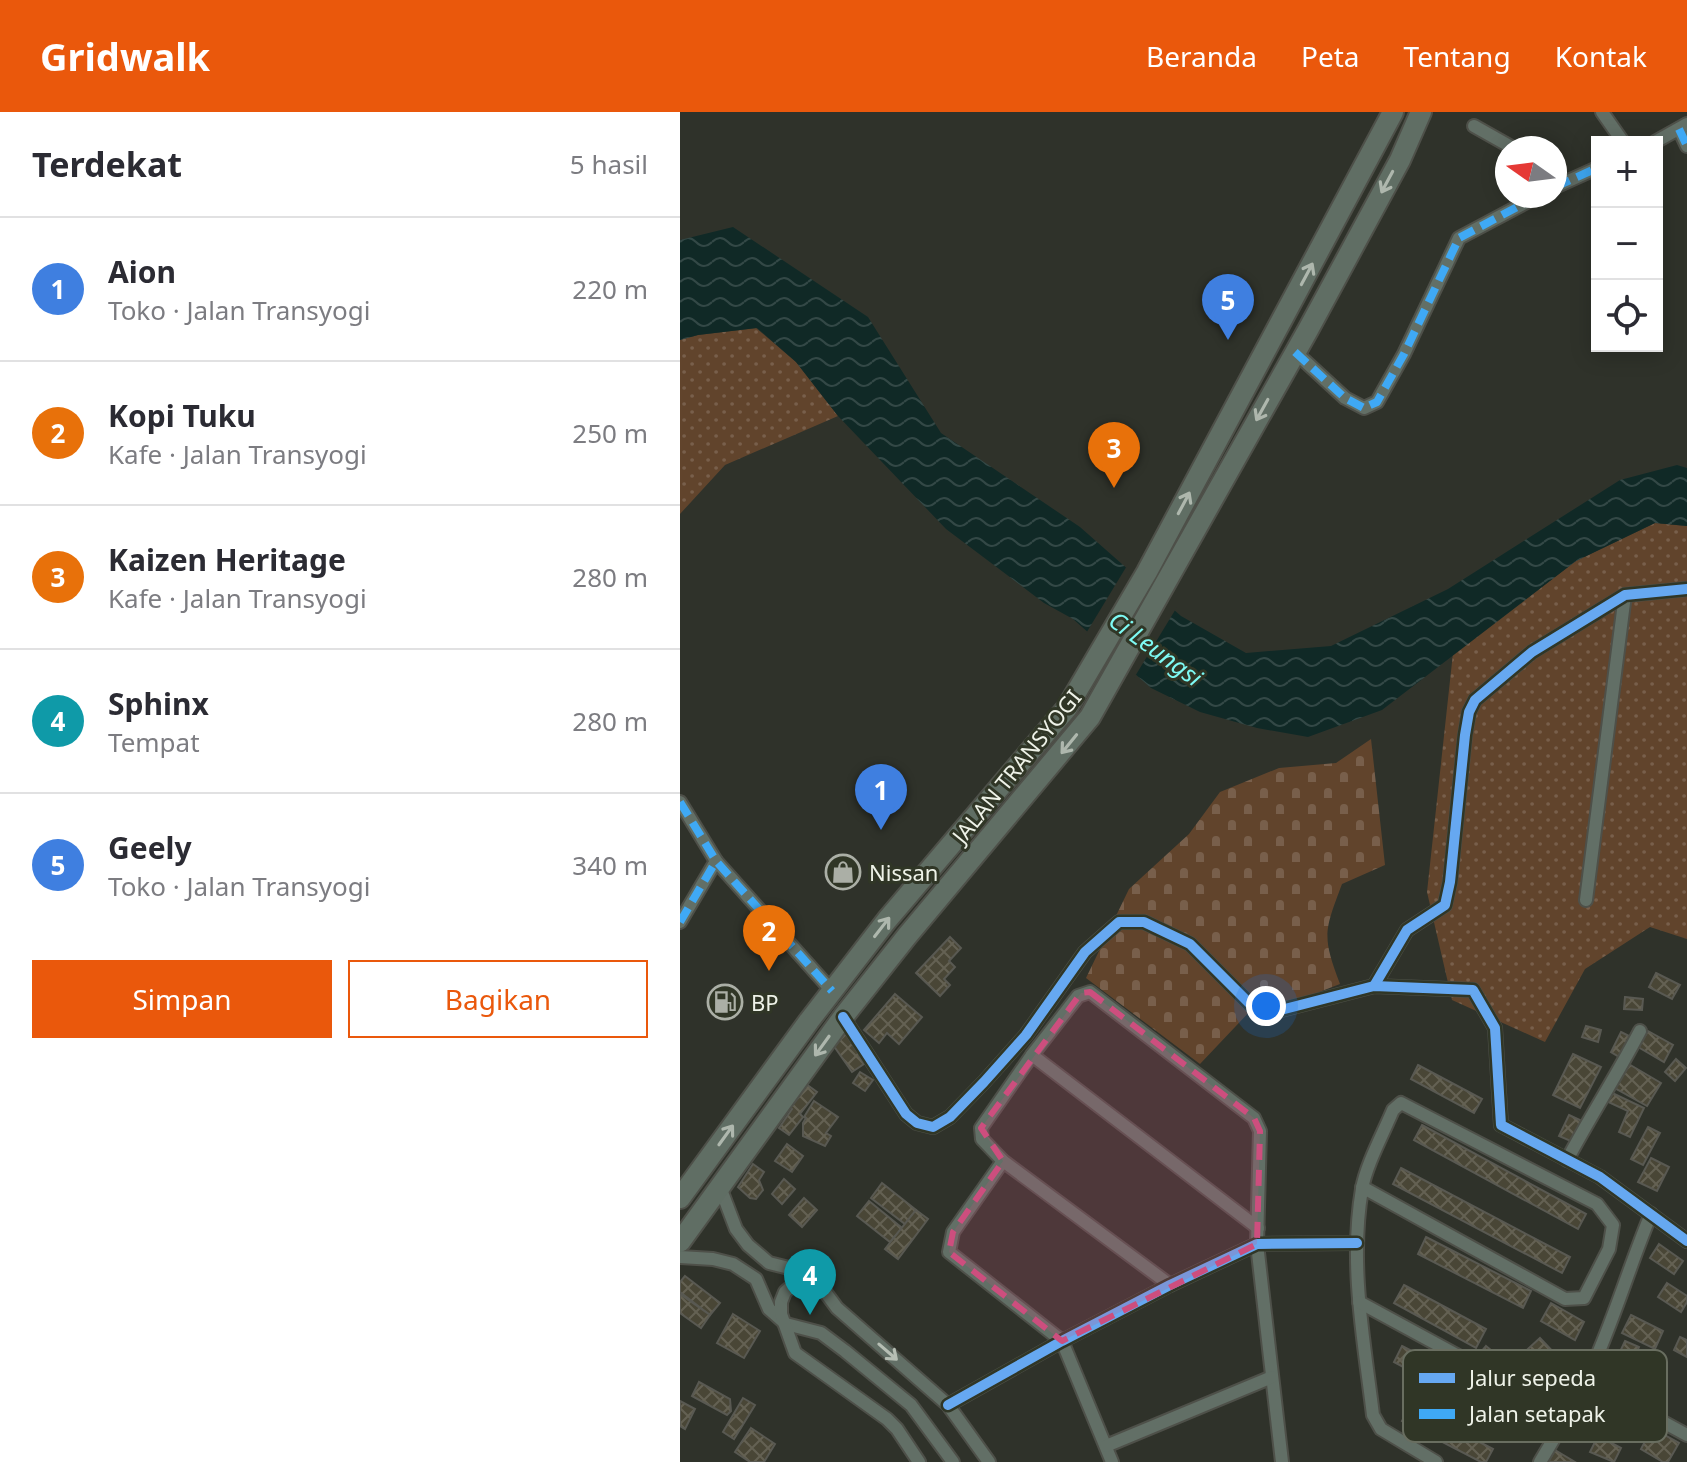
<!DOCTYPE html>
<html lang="id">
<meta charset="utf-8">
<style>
:root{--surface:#fff;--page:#f7f7f7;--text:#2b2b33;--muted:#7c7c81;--line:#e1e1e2;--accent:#ea580c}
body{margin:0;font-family:"Noto Sans",sans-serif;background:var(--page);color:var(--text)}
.controls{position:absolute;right:24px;top:24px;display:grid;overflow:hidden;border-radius:0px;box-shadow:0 4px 20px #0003}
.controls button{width:72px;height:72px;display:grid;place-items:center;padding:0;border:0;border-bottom:2px solid var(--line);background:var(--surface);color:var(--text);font:40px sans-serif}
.compass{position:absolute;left:815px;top:24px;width:72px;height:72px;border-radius:50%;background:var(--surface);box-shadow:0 4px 20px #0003;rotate:284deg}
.you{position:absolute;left:586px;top:894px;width:28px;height:28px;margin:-20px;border:6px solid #fff;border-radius:50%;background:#1a73e8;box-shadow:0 0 0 12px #1a73e833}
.badge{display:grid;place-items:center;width:52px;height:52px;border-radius:50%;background:var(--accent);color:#fff;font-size:26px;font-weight:700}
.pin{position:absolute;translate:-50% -66px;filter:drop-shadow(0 2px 4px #0008)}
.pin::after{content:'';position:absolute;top:42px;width:28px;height:24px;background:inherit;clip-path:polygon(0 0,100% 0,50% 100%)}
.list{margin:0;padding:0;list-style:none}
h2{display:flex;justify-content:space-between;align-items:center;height:104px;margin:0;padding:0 32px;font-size:34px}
h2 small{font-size:26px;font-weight:400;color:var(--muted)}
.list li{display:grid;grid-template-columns:52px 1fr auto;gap:24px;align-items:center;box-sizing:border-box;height:144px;padding:0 32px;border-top:2px solid var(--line)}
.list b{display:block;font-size:30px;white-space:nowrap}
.list p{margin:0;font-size:26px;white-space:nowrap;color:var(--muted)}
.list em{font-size:26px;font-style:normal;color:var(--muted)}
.actions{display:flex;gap:16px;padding:24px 32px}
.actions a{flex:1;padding:18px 0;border:2px solid var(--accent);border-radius:0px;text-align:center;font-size:28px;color:var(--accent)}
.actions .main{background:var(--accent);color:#fff}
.icon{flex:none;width:44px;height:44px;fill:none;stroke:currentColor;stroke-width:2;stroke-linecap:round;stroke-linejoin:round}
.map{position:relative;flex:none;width:1007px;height:1350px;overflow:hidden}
header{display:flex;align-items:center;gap:48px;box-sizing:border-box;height:112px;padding:0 40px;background:var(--accent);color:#fff}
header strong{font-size:38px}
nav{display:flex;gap:44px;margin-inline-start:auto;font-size:28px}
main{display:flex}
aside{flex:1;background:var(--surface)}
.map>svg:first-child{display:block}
.green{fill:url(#green-dots)}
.cemetery{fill:url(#cemetery-stones)}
.water{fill:url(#water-waves)}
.pier{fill:#2f322a}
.building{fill:url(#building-cross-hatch);stroke:#595952;stroke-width:2}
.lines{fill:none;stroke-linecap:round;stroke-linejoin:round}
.minor-casing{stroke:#4e5049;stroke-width:16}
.trunk-casing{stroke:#4e5049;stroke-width:24}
.minor{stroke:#626f66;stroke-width:12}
.trunk{stroke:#606e64;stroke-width:20}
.quiet{stroke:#3fa9f5;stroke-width:8;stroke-dasharray:16 8;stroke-linecap:butt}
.cycleway-casing{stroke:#303626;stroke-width:15}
.cycleway{stroke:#66a8f1;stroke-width:10}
.oneway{stroke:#aeb7ad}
.oneway2{stroke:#b6beb4}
.marked{fill:#cd4e7e;fill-opacity:0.2;stroke:#cd4e7e;stroke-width:6;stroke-dasharray:16 10;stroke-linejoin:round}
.labels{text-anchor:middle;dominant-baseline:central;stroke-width:6;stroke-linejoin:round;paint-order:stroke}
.street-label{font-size:22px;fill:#eef2e8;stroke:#303626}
.poi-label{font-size:22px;fill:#eef2e8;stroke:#303626;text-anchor:start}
.water-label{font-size:24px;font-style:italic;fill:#7efaf4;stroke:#303626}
.key{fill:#303626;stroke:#696e60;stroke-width:2}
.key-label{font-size:22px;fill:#eef2e8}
</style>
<header>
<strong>Gridwalk</strong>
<nav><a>Beranda</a><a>Peta</a><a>Tentang</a><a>Kontak</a></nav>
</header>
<main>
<aside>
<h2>Terdekat<small>5 hasil</small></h2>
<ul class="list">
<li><span class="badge" style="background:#3f7fe0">1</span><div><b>Aion</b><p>Toko · Jalan Transyogi</p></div><em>220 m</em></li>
<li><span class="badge" style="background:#e8710a">2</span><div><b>Kopi Tuku</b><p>Kafe · Jalan Transyogi</p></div><em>250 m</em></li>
<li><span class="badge" style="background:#e8710a">3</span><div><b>Kaizen Heritage</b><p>Kafe · Jalan Transyogi</p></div><em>280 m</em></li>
<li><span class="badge" style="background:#0f9aa8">4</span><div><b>Sphinx</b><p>Tempat</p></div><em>280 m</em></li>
<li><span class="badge" style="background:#3f7fe0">5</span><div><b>Geely</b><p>Toko · Jalan Transyogi</p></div><em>340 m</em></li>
</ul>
<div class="actions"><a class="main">Simpan</a><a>Bagikan</a></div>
</aside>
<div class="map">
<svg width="1007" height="1350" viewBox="0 0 1007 1350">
<defs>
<pattern id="green-dots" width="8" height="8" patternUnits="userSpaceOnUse" patternTransform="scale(2)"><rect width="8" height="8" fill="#61442c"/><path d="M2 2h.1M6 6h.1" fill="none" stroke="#785f4b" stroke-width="1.8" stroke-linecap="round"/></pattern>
<pattern id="cemetery-stones" width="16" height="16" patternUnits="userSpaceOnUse" patternTransform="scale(2)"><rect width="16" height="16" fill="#61442c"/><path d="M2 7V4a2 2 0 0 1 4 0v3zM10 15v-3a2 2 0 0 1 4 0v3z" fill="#785f4b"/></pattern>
<pattern id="water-waves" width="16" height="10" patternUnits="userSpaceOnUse" patternTransform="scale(2)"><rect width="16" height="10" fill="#102926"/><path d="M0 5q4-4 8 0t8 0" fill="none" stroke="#334846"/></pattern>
<pattern id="building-cross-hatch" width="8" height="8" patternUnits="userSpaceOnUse" patternTransform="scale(2)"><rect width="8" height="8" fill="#494636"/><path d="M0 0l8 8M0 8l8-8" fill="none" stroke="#646153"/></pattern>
</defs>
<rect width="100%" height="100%" fill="#2f322a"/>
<g class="green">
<polygon points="76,216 116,250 158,304 45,353 0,402 0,228 18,223"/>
<polygon points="975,411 1007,414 1007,827 970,815 905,857 865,930 772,888 747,780 773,541 896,449"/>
</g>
<path class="cemetery" d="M 691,627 L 705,753 L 662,772 C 644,820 642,824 660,872 L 608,892 L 573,896 L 520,952 L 406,866 L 449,777 L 509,722 L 540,680 L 599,656 L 656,651 Z"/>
<polygon class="water" points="53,115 188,205 261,321 400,415 501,504 566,541 651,534 768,477 940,368 997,353 1007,356 1007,414 975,411 896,449 702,598 628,625 577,616 520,600 471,576 393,507 364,491 266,417 158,304 116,250 77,216 18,223 0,228 0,128"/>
<g class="pier">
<polygon points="448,452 471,472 428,543 405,523"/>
<polygon points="474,475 497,495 454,566 431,546"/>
</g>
<g class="building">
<polygon points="270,825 281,836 269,849 275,855 264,867 270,873 260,884 236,861"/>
<polygon points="976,861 1000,873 992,887 969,875"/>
<polygon points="215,882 242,905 219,932 207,921 199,931 184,918"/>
<polygon points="945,885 963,887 962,898 944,897"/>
<polygon points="906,914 921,918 918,930 902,925"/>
<polygon points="166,919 182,942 179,944 184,952 172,960 151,930"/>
<polygon points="968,919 993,933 984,950 958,935"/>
<polygon points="941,920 951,925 941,946 931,940"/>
<polygon points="893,942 921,955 900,996 873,983"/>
<polygon points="996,947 1006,956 995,969 985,960"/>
<polygon points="947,951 981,971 967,994 933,975"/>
<polygon points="738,953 802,987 794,1001 731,967"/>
<polygon points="180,960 193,968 185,979 173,971"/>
<polygon points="126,972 137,980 120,1002 123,1005 109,1023 99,1016 112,997 109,995"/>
<polygon points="928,979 964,996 950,1025 939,1020 948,999 924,988"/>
<polygon points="134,989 158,1005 146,1021 151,1024 145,1034 123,1024 123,1011 126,1006 124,1005"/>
<polygon points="889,1003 902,1009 893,1030 879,1024"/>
<polygon points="742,1013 906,1102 898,1117 734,1028"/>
<polygon points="968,1015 980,1021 963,1053 951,1047"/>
<polygon points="107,1032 123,1044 112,1060 95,1049"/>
<polygon points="971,1046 989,1055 977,1079 958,1070"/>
<polygon points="73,1052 84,1060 79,1068 83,1078 76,1087 70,1086 58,1075"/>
<polygon points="721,1056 890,1145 882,1161 713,1072"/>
<polygon points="104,1067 115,1077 102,1092 92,1082"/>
<polygon points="202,1071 236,1098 225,1112 191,1086"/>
<polygon points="124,1086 137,1098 122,1115 109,1103"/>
<polygon points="189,1089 222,1116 210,1130 177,1104"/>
<polygon points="236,1098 248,1107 218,1147 205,1137"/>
<polygon points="746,1125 851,1179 843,1196 738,1142"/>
<polygon points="979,1132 1003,1149 994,1162 970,1146"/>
<polygon points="5,1164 40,1191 30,1203 0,1180 0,1170"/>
<polygon points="987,1171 1007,1184 1007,1190 1001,1200 978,1185"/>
<polygon points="724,1173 806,1217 796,1236 714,1191"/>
<polygon points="0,1182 30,1203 21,1216 0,1201"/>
<polygon points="871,1191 904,1210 895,1228 861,1209"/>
<polygon points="53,1202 80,1219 64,1246 37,1231"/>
<polygon points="951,1203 983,1219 975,1237 942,1221"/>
<polygon points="1000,1225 1007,1228 1007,1245 994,1238"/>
<polygon points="860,1226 878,1245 858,1264 839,1245"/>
<polygon points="945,1229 959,1235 952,1250 938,1244"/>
<polygon points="722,1234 773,1260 764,1277 714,1250"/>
<polygon points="806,1234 824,1249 789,1291 771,1276"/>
<polygon points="19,1270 50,1287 51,1299 47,1303 12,1284"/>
<polygon points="63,1286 75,1293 54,1327 43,1320"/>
<polygon points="0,1289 15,1297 5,1317 0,1314"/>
<polygon points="730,1294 813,1337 806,1350 801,1350 722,1309"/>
<polygon points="71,1316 95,1332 84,1350 70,1350 55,1340"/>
<polygon points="972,1316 999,1331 988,1350 983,1350 961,1337"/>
<polygon points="918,1324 941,1336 934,1350 910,1340"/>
<polygon points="875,1338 895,1350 868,1350"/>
</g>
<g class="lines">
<g class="minor-casing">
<g id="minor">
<polyline points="922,0 943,30"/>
<polyline points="794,14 833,36"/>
<polyline points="999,17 1007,34"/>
<polyline points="975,30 1007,12"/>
<polyline points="875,75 917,56"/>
<polyline points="615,240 665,286 684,296 697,290 724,242 779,126 858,84"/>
<polyline points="0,690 36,749 152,879"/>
<polyline points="906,788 945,483"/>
<polyline points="0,810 36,749"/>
<polyline points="694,874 727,818 765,793 770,770 785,623 789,600 795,588 852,540 945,483 1007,477"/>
<polyline points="163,905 226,1002 237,1011 253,1015 270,1005 304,970 346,923 405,840 439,810 464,810 510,832 575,897 593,900 694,874 793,878 815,916 821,1013 920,1065 1007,1129"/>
<polyline points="352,943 578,1116"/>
<path d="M 887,1048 C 911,1003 937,963 960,919"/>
<polyline points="323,1049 273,1120 269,1140 382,1229 432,1350"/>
<polyline points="40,1075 56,1117 68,1133 89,1151 117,1158 137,1169 157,1196 268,1293 309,1350"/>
<path d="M 682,1075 L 885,1187 L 904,1186 L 929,1137 L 933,1113 L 917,1092 L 721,991 L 713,998 C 703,1022 686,1053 682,1077 C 669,1152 684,1229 693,1303 L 701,1317 L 756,1350"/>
<polyline points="0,1145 33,1147 53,1152 76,1167 89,1197 106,1212 141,1221 165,1239 231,1293 273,1350"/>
<polyline points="133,1169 125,1168 114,1172 105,1180 101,1190 101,1202 115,1241 207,1307 217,1317 239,1350"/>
<polyline points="490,1173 323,1049 302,1027 301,1016 352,943 398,884 410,880 574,1006 580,1019 577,1132 602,1350"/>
<polyline points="679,1190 784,1247"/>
<polyline points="906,1268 1007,1323"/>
<polyline points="806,1273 878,1319"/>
<polyline points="268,1293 382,1229 490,1173 577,1132 677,1131"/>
<polyline points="426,1334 592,1265"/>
<path d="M 860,1350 C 876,1323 892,1297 906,1269 C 932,1215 948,1157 971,1102"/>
</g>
</g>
<g class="trunk-casing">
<g id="trunk">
<polyline points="0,1086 129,909 207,808 387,596 467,460 713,0"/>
<polyline points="0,1130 163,905 227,824 410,605 628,218 720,48 741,0"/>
</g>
</g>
<use href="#minor" class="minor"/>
<use href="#trunk" class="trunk"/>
<g class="quiet">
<polyline points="999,17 1007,34"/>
<polyline points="875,75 917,56"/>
<polyline points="615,240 665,286 684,296 697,290 724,242 779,126 858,84"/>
<polyline points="0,690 36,749 152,879"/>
<polyline points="0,810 36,749"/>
</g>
<g class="cycleway-casing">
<g id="cycleway">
<polyline points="694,874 727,818 765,793 770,770 785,623 789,600 795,588 852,540 945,483 1007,477"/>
<polyline points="163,905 226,1002 237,1011 253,1015 270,1005 304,970 346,923 405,840 439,810 464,810 510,832 575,897 593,900 694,874 793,878 815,916 821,1013 920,1065 1007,1129"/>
<polyline points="268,1293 382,1229 490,1173 577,1132 677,1131"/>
</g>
</g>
<use href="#cycleway" class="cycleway"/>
</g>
<defs><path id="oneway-shaft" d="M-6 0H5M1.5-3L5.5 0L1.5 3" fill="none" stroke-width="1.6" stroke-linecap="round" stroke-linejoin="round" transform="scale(2)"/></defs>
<g class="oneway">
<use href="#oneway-shaft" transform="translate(707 70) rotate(118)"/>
<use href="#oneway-shaft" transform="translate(627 162) rotate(-62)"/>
<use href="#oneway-shaft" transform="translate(582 298) rotate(119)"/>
<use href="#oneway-shaft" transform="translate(504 391) rotate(-62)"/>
<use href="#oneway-shaft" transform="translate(389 632) rotate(129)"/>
<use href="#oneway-shaft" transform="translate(202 815) rotate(-52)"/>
<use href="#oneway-shaft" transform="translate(142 934) rotate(126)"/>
<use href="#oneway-shaft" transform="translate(46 1023) rotate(-54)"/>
</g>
<use class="oneway2" href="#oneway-shaft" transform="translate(208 1240) rotate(41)"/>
<path class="marked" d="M 410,880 L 574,1006 L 580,1019 L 577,1132 L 382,1229 L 269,1140 L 273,1120 L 323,1049 L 301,1016 L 401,881 Z"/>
<defs>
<g id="shop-ring" transform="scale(1.8)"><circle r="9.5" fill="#303626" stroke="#abafa6" stroke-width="1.5"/><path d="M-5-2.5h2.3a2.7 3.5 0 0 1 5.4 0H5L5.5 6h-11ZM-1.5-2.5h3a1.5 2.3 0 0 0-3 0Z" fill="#abafa6"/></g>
<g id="fuel-ring" transform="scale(1.8)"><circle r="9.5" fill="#303626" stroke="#abafa6" stroke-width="1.5"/><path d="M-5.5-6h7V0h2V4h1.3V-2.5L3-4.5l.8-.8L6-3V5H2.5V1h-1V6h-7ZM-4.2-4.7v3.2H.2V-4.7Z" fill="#abafa6"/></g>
</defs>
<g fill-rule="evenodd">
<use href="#shop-ring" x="163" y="760"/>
<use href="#fuel-ring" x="45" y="890"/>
</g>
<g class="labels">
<g class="street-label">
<text transform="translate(336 654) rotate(-51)">JALAN TRANSYOGI</text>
</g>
<g class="poi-label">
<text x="189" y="760">Nissan</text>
<text x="71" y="890">BP</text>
</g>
<g class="water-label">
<text transform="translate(476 536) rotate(36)">Ci Leungsi</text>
</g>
</g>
<rect x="723" y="1238" width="264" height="92" rx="12" class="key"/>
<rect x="739" y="1261" width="36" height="10" fill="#66a8f1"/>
<rect x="739" y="1297" width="36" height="10" fill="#3fa9f5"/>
<g class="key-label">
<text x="789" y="1274">Jalur sepeda</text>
<text x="789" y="1310">Jalan setapak</text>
</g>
</svg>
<div class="controls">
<button>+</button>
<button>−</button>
<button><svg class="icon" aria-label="locate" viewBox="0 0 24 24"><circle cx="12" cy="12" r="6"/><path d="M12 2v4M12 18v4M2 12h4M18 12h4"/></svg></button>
</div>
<svg class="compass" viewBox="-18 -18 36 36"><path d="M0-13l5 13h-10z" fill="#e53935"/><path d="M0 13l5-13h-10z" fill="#7c7c81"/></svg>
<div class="you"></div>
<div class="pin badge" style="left:201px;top:718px;background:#3f7fe0">1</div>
<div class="pin badge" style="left:89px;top:859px;background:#e8710a">2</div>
<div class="pin badge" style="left:434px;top:376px;background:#e8710a">3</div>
<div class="pin badge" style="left:130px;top:1203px;background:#0f9aa8">4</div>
<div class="pin badge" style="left:548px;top:228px;background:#3f7fe0">5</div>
</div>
</main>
